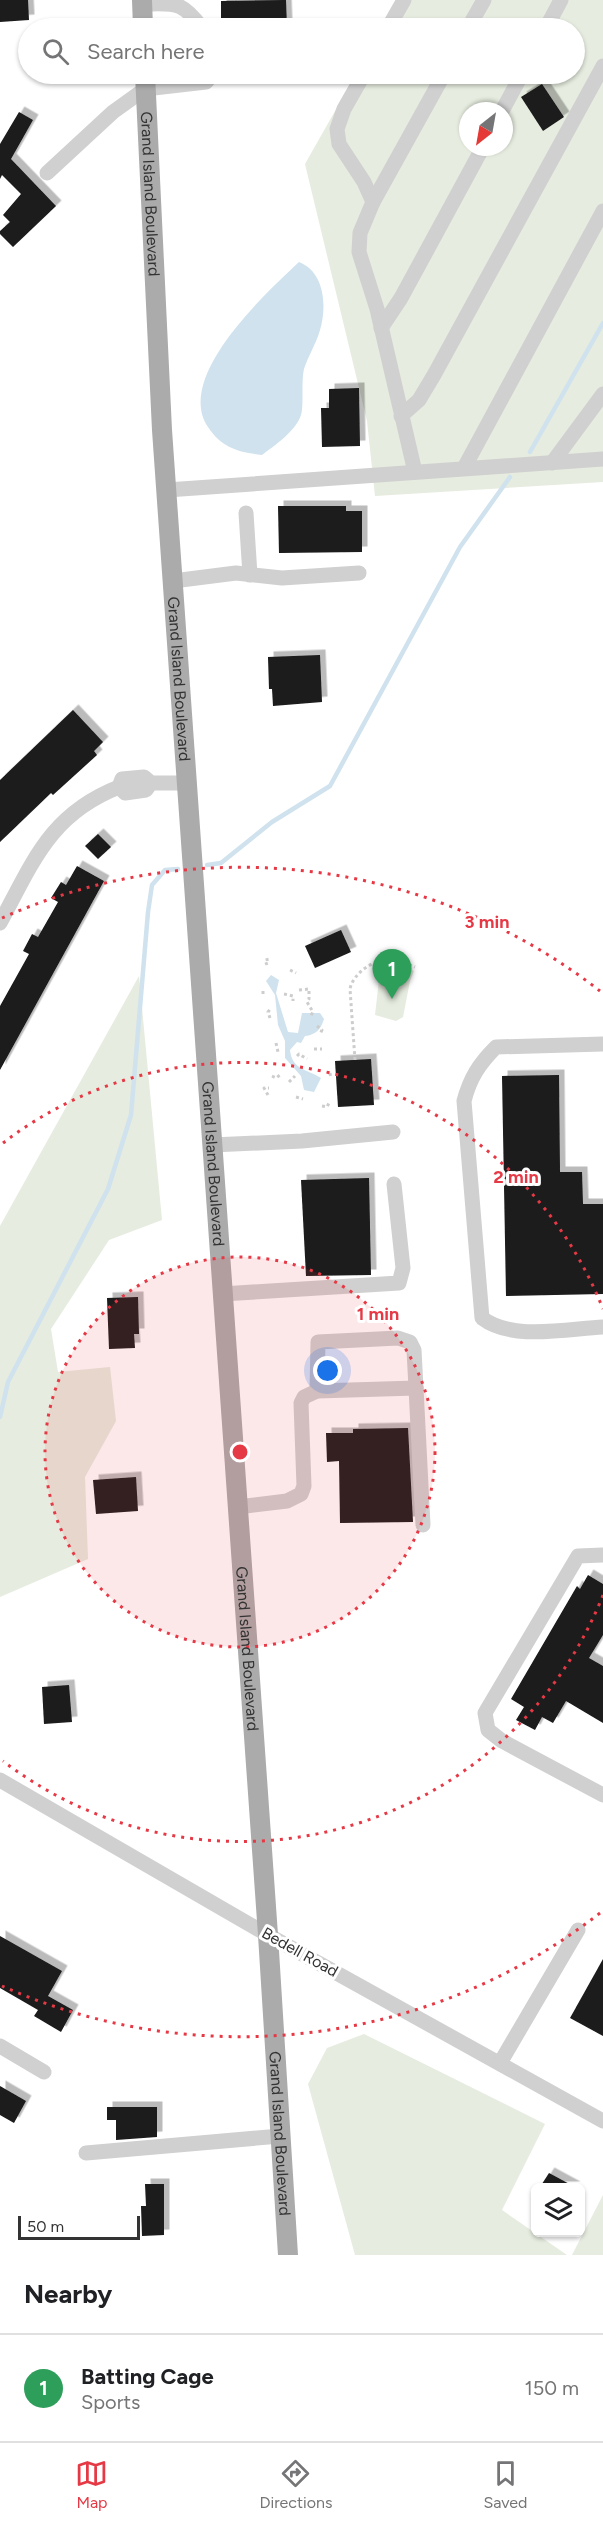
<!DOCTYPE html>
<style>
:root{--surface:#fff;--page:#f6f6f6;--text:#202124;--muted:#757577;--line:#e0e0e0;--accent:#e63946}
body{margin:0;font-family:Figtree,sans-serif;background:var(--page);color:var(--text)}
.controls{position:absolute;right:18px;bottom:18px;display:grid;overflow:hidden;border-radius:9px;box-shadow:0 2px 4px #0004}
.controls button{width:54px;height:54px;display:grid;place-items:center;padding:0;border:0;border-bottom:2px solid var(--line);background:var(--surface);color:var(--text);font:30px sans-serif}
.compass{position:absolute;left:459px;top:102px;width:54px;height:54px;border-radius:50%;background:var(--surface);box-shadow:0 2px 4px #0004;rotate:211deg}
.scale{position:absolute;left:18px;bottom:15px;width:122px;box-sizing:border-box;padding-left:6px;border:3px solid #333;border-top:0;font-size:16px;line-height:21px;white-space:nowrap;color:#333;-webkit-text-stroke:4px #fff;paint-order:stroke}
.you{position:absolute;left:328px;top:1371px;width:21px;height:21px;margin:-15px;border:4px solid #fff;border-radius:50%;background:#1a73e8;box-shadow:0 0 0 9px #1a73e833}
.badge{display:grid;place-items:center;width:39px;height:39px;border-radius:50%;background:var(--accent);color:#fff;font-size:20px;font-weight:700}
.pin{position:absolute;translate:-50% -50px;filter:drop-shadow(0 2px 3px #0008)}
.pin::after{content:'';position:absolute;top:32px;width:21px;height:18px;background:inherit;clip-path:polygon(0 0,100% 0,50% 100%)}
.list{margin:0;padding:0;list-style:none}
h2{display:flex;justify-content:space-between;align-items:center;height:78px;margin:0;padding:0 24px;font-size:26px}
h2 small{font-size:20px;font-weight:400;color:var(--muted)}
.list li{display:grid;grid-template-columns:39px 1fr auto;gap:18px;align-items:center;box-sizing:border-box;height:108px;padding:0 24px;border-top:2px solid var(--line)}
.list b{display:block;font-size:22px;white-space:nowrap}
.list p{margin:0;font-size:20px;white-space:nowrap;color:var(--muted)}
.list em{font-size:20px;font-style:normal;color:var(--muted)}
.icon{flex:none;width:33px;height:33px;fill:none;stroke:currentColor;stroke-width:2;stroke-linecap:round;stroke-linejoin:round}
.map{position:relative;flex:none;width:603px;height:2255px;overflow:hidden}
.search{position:absolute;background:var(--surface);box-shadow:0 2px 4px #0004;left:18px;right:18px;top:18px;height:66px;display:flex;align-items:center;gap:15px;box-sizing:border-box;padding:0 21px;border-radius:33px;color:var(--muted);font-size:22px}
.sheet{height:186px;background:var(--surface)}
nav{display:flex;justify-content:space-around;align-items:center;box-sizing:border-box;height:84px;border-top:2px solid var(--line);background:var(--surface);font-size:16px;color:var(--muted)}
nav a{display:grid;justify-items:center;gap:3px}
nav .on{color:var(--accent)}
.map>svg:first-child{display:block}
.green{fill:#e6ecdf;fill-rule:evenodd}
.water{fill:#cfe2ee}
.lines{fill:none;stroke-linecap:round;stroke-linejoin:round}
.stream{stroke:#cfe2ee;stroke-width:4.5}
.building{fill:#1a1a1a;filter:url(#shadow)}
.path{stroke:#cdcdcd;stroke-width:3;stroke-dasharray:3 3;stroke-linecap:butt}
.minor{stroke:#d0d0d0;stroke-width:15}
.major{stroke:#ababab;stroke-width:20}
.ring{fill:none;stroke:#e63946;stroke-width:3;stroke-dasharray:3 6}
.labels{text-anchor:middle;dominant-baseline:central;stroke-width:6;stroke-linejoin:round;paint-order:stroke}
.street-label{font-size:16px;fill:#333;stroke:#fff}
.centre{fill:#e63946;stroke:#fff;stroke-width:3}
.ring-label{font-size:18px;text-anchor:middle;font-weight:bold;fill:#e63946;stroke:#fff;stroke-width:6;stroke-linejoin:round;paint-order:stroke}
</style>
<div class="map">
<svg width="603" height="2255" viewBox="0 0 603 2255">
<defs>
<filter id="shadow"><feDropShadow dx="5.5" dy="-5.5" stdDeviation="0" flood-color="#0004"/></filter>
</defs>
<rect width="100%" height="100%" fill="#fff"/>
<g class="green">
<path d="M 398,0 L 603,0 L 603,482 L 375,496 L 367,421 L 305,164 L 356,74 L 574,74 L 574,28 L 382,28 ZM 468,111 L 504,111 L 504,147 L 468,147 Z"/>
<polygon points="381,963 394,963 414,971 410,981 403,1017 396,1021 375,1015 379,980 383,971"/>
<polygon points="139,976 162,1220 109,1240 51,1329 58,1372 110,1367 116,1421 85,1477 88,1559 0,1597 0,1226"/>
<polygon points="364,2034 545,2124 502,2210 567,2255 355,2255 308,2084 327,2048"/>
<polygon points="603,2195 603,2255 572,2255"/>
</g>
<g class="water">
<path d="M 299,262 C 325,272 327,307 320,330 C 316,344 308,356 304,369 C 301,382 304,406 301,415 C 296,431 274,446 262,455 C 238,452 222,448 208,427 C 174,377 266,293 299,262 Z"/>
<path d="M 271,975 L 279,980 L 276,993 L 288,1032 L 298,1033 L 302,1013 L 320,1013 L 324,1019 C 321,1029 316,1035 305,1036 L 301,1043 L 297,1042 L 290,1050 C 292,1070 307,1069 321,1078 L 314,1092 L 304,1090 L 301,1076 L 285,1058 L 285,1041 L 278,1025 L 275,995 L 266,981 Z"/>
</g>
<g class="lines">
<g class="stream">
<polyline points="530,452 603,323"/>
<polyline points="207,865 221,863 272,822 330,786 460,547 510,477"/>
<polyline points="0,1417 8,1382 108,1189 131,1115 148,912 152,885 165,870 178,869"/>
</g>
</g>
<g class="building">
<polygon points="0,0 28,0 29,20 0,22"/>
<polygon points="286,0 287,28 221,28 221,1"/>
<polygon points="542,84 564,117 543,131 521,97"/>
<polygon points="19,112 33,120 11,159 56,206 13,247 0,234 0,231 10,222 3,215 21,194 2,175 0,179 0,144"/>
<polygon points="359,388 360,446 322,447 321,408 329,408 329,389"/>
<polygon points="278,506 346,506 346,511 362,511 362,552 279,553"/>
<polygon points="320,655 322,702 273,706 272,689 269,689 268,657"/>
<polygon points="73,710 103,742 94,751 97,755 53,795 51,793 0,842 0,780"/>
<polygon points="98,834 111,847 98,859 85,846"/>
<polygon points="77,866 104,881 0,1070 0,1006 29,954 23,951 32,934 38,937 58,902 51,898 61,882 66,885"/>
<polygon points="341,930 351,952 315,968 305,946"/>
<polygon points="371,1059 374,1105 338,1107 335,1061"/>
<polygon points="559,1075 560,1172 582,1172 583,1204 603,1204 603,1294 506,1296 502,1076"/>
<polygon points="369,1178 371,1275 306,1276 301,1180"/>
<polygon points="138,1297 139,1334 134,1334 135,1348 109,1349 107,1298"/>
<polygon points="408,1428 413,1522 340,1523 339,1461 327,1462 326,1433 353,1433 353,1429"/>
<polygon points="136,1477 138,1511 96,1514 93,1480"/>
<polygon points="588,1575 603,1584 603,1635 589,1658 603,1666 603,1723 566,1701 553,1723 542,1717 535,1730 516,1720 524,1707 511,1699 577,1586 580,1589"/>
<polygon points="69,1685 72,1722 44,1724 42,1687"/>
<polygon points="0,1936 62,1971 48,1996 73,2010 61,2032 34,2016 38,2010 0,1988"/>
<polygon points="603,1959 603,2036 570,2018"/>
<polygon points="0,2086 26,2101 14,2123 0,2115"/>
<polygon points="107,2107 157,2107 157,2137 116,2140 116,2120 107,2120"/>
<polygon points="549,2173 575,2187 540,2187"/>
<polygon points="145,2184 164,2184 164,2235 142,2236 141,2206 146,2206"/>
</g>
<g class="lines">
<g class="path">
<polyline points="267,965 265,960 270,959"/>
<polyline points="290,970 296,973"/>
<polyline points="299,990 309,989 309,999 307,1002 313,1012 310,1017"/>
<polyline points="263,991 263,997"/>
<polyline points="284,994 293,996 293,1001"/>
<polyline points="270,1018 268,1012 271,1008"/>
<polyline points="317,1026 322,1030 320,1034"/>
<polyline points="276,1043 278,1052"/>
<polyline points="314,1049 322,1049"/>
<polyline points="297,1056 299,1054 307,1059"/>
<path d="M 355,1060 L 350,989 C 353,973 375,958 392,959 C 400,960 408,964 415,967"/>
<polyline points="330,1073 331,1079"/>
<polyline points="272,1076 276,1078 280,1075"/>
<polyline points="289,1082 295,1076"/>
<polyline points="268,1095 264,1088 269,1088"/>
<polyline points="296,1097 303,1099"/>
<polyline points="322,1106 327,1107 330,1101"/>
</g>
<g class="minor">
<path d="M 142,4 C 176,4 181,0 202,28"/>
<polyline points="388,28 404,0"/>
<polyline points="468,28 484,0"/>
<polyline points="546,28 561,0"/>
<polyline points="364,74 344,109 337,129 339,144 364,182 373,202 360,233 359,252 377,309 415,472"/>
<polyline points="502,111 522,74"/>
<polyline points="47,173 113,112 145,89 206,82 213,74"/>
<polyline points="373,202 444,74"/>
<polyline points="381,328 401,298 483,147"/>
<polyline points="401,416 419,400 434,375 603,66"/>
<polyline points="552,463 603,394"/>
<polyline points="464,468 603,211"/>
<polyline points="167,490 603,459"/>
<polyline points="246,513 250,575"/>
<polyline points="173,581 236,573 282,578 359,573"/>
<polyline points="151,783 146,790 125,793 119,787 122,779 144,777 151,783 187,783"/>
<path d="M 0,923 C 33,862 50,814 119,787"/>
<path d="M 603,1044 L 496,1047 C 479,1064 470,1078 464,1101 L 482,1318 C 512,1341 566,1329 603,1327"/>
<polyline points="212,1145 302,1141 393,1132"/>
<polyline points="222,1294 399,1283 403,1268 394,1184"/>
<polyline points="317,1391 318,1342 398,1338 410,1342 414,1350 416,1388"/>
<polyline points="238,1507 287,1501 301,1494 304,1486 301,1403 304,1397 317,1391 416,1388 423,1525"/>
<polyline points="603,1555 578,1556 485,1713 488,1730 502,1741 603,1795"/>
<polyline points="0,1780 268,1935 603,2121"/>
<polyline points="0,2046 44,2072"/>
<polyline points="500,2063 578,1930"/>
<polyline points="86,2153 280,2136"/>
</g>
<g class="major">
<polyline points="142,0 143,28"/>
<path id="s1" d="M 145,74 L 162,430 L 268,1935 L 288,2255"/>
</g>
</g>
<circle cx="240" cy="1452" r="195" fill="#e63946" fill-opacity=".12"/>
<g class="ring">
<circle cx="240" cy="1452" r="195"/>
<path d="M603 1595A390 390 0 0 1 3 1761M3 1143A390 390 0 0 1 603 1309"/>
<path d="M600 1913A585 585 0 0 1 2 1986M2 918A585 585 0 0 1 600 991"/>
</g>
<g class="labels">
<g class="street-label">
<text stroke="none"><textPath href="#s1" startOffset="120">Grand Island Boulevard</textPath></text>
<text stroke="none"><textPath href="#s1" startOffset="606">Grand Island Boulevard</textPath></text>
<text stroke="none"><textPath href="#s1" startOffset="1092">Grand Island Boulevard</textPath></text>
<text stroke="none"><textPath href="#s1" startOffset="1578">Grand Island Boulevard</textPath></text>
<text transform="translate(300 1952) rotate(29)">Bedell Road</text>
<text stroke="none"><textPath href="#s1" startOffset="2064">Grand Island Boulevard</textPath></text>
</g>
</g>
<circle cx="240" cy="1452" r="9" class="centre"/>
<g class="ring-label">
<text x="487" y="928">3 min</text>
<text x="516" y="1183">2 min</text>
<text x="378" y="1320">1 min</text>
</g>
</svg>
<div class="controls">
<button><svg class="icon" aria-label="layers" viewBox="0 0 24 24"><path d="M12 4l9 5-9 5-9-5zM3 14l9 5 9-5"/></svg></button>
</div>
<svg class="compass" viewBox="-18 -18 36 36"><path d="M0-13l5 13h-10z" fill="#e53935"/><path d="M0 13l5-13h-10z" fill="#757577"/></svg>
<div class="scale">50 m</div>
<div class="you"></div>
<div class="pin badge" style="left:392px;top:999px;background:#2e9e5b">1</div>
<div class="search"><svg class="icon" aria-label="search" viewBox="0 0 24 24"><circle cx="10" cy="10" r="6"/><path d="M15 15l6 6"/></svg>Search here</div>
</div>
<section class="sheet">
<h2>Nearby<small></small></h2>
<ul class="list">
<li><span class="badge" style="background:#2e9e5b">1</span><div><b>Batting Cage</b><p>Sports</p></div><em>150 m</em></li>
</ul>
</section>
<nav>
<a class="on"><svg class="icon" aria-label="map" viewBox="0 0 24 24"><path d="M3 6l6-2 6 2 6-2v14l-6 2-6-2-6 2zM9 4v14M15 6v14"/></svg>Map</a>
<a><svg class="icon" aria-label="directions" viewBox="0 0 24 24"><path d="M12 3l9 9-9 9-9-9zM9 14v-3h6M13 9l2 2-2 2"/></svg>Directions</a>
<a><svg class="icon" aria-label="saved" viewBox="0 0 24 24"><path d="M7 4h10v16l-5-4-5 4z"/></svg>Saved</a>
</nav>
